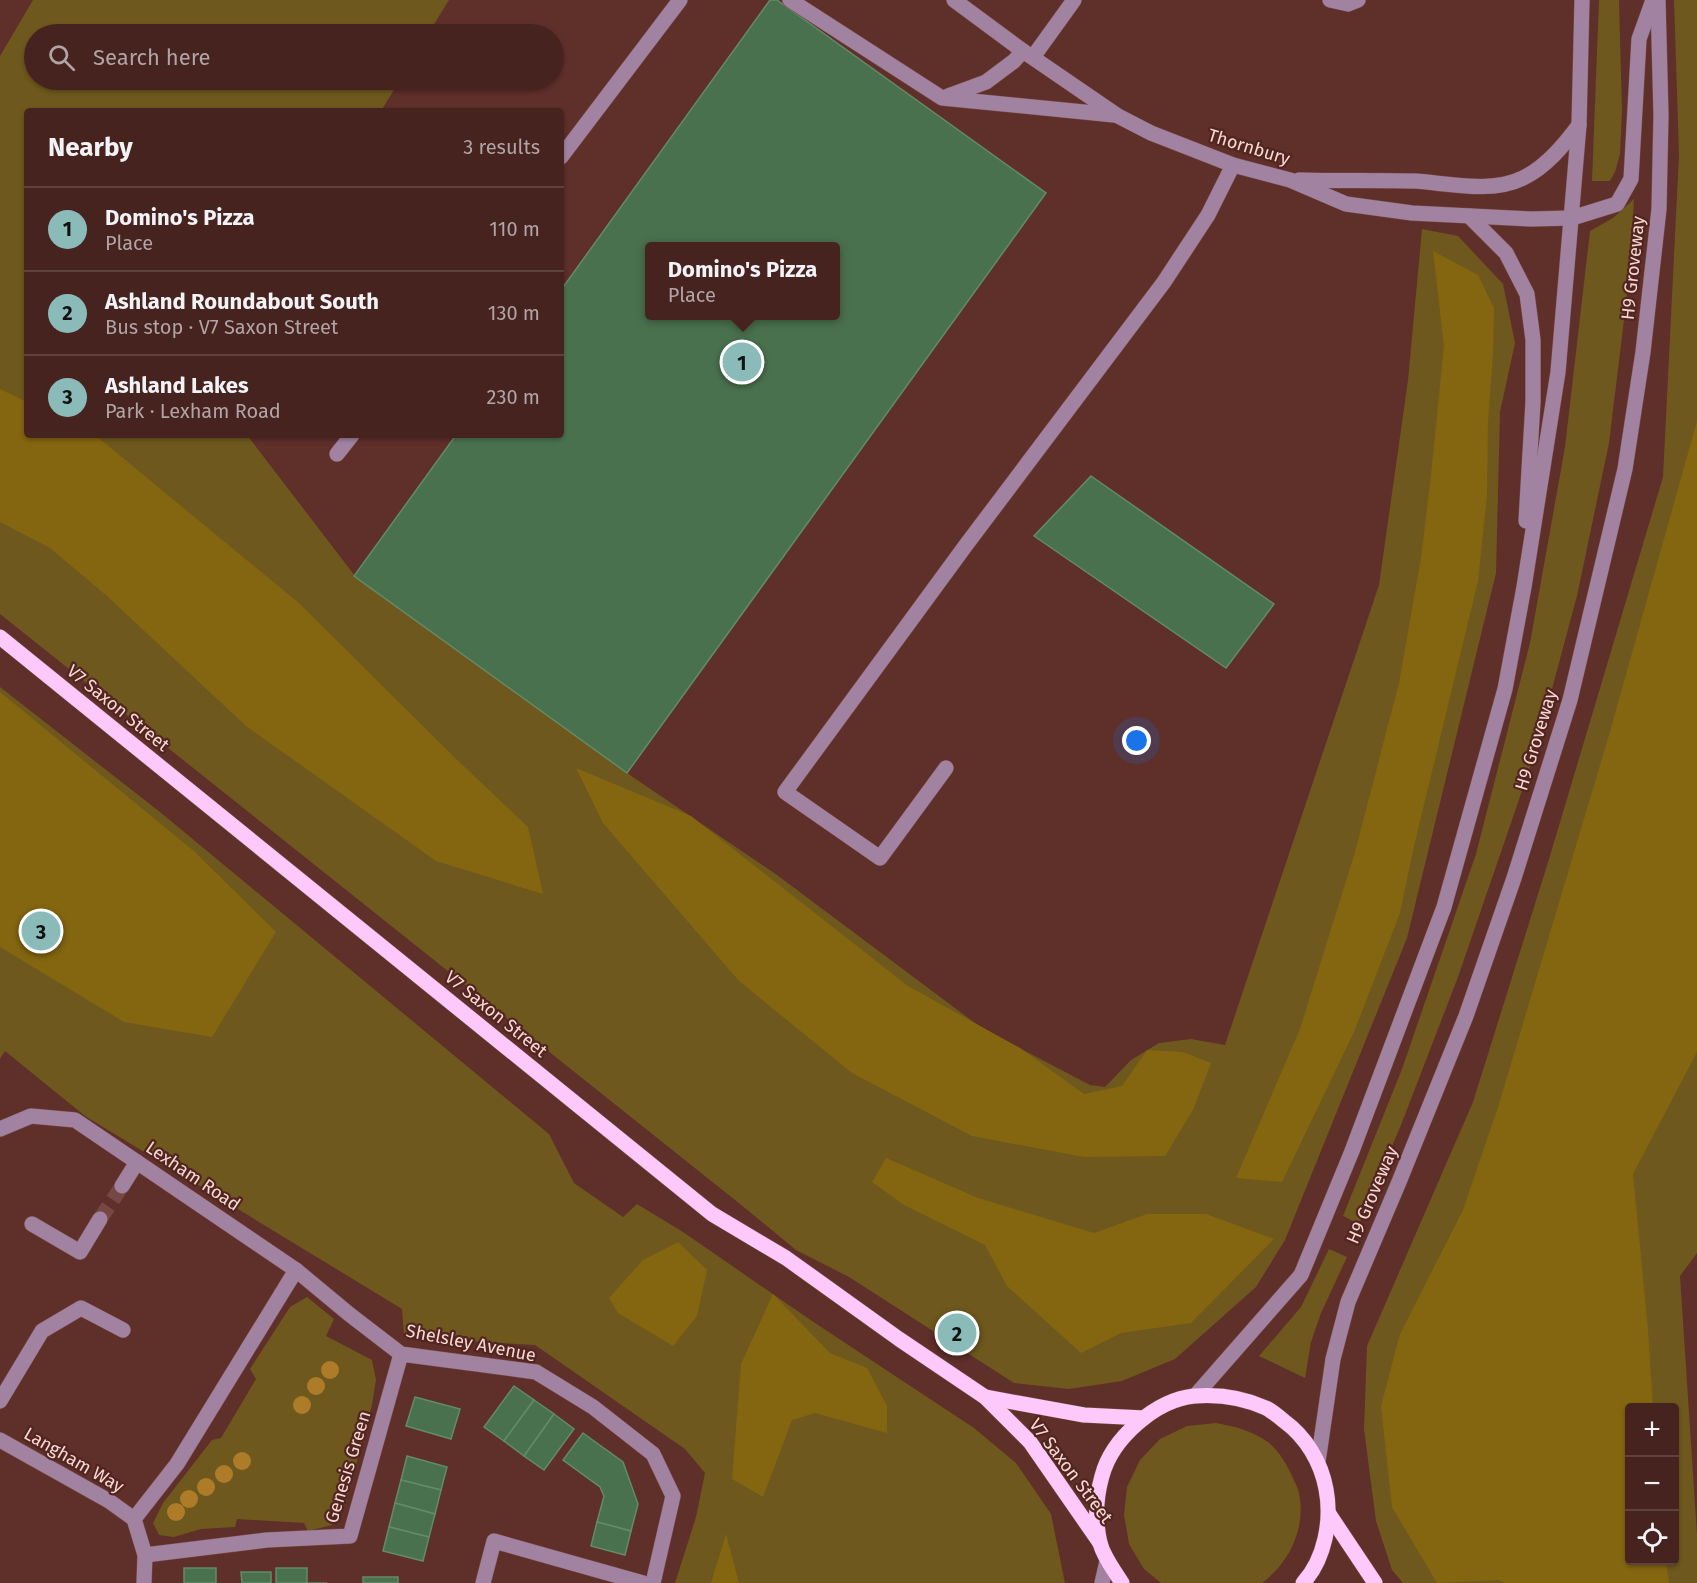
<!DOCTYPE html>
<meta charset="utf-8">
<style>
:root{--surface:#472320;--page:#4e2b29;--text:#f1f3f6;--muted:#b0a4a5;--line:#5f403e;--accent:#8bbbb9}
body{margin:0;font-family:"Fira Sans",sans-serif;background:var(--page);color:var(--text)}
.controls{position:absolute;right:18px;bottom:18px;display:grid;overflow:hidden;border-radius:6px;box-shadow:0 2px 4px #0004}
.controls button{width:54px;height:54px;display:grid;place-items:center;padding:0;border:0;border-bottom:2px solid var(--line);background:var(--surface);color:var(--text);font:30px sans-serif}
.you{position:absolute;left:1137px;top:741px;width:21px;height:21px;margin:-15px;border:4px solid #fff;border-radius:50%;background:#1a73e8;box-shadow:0 0 0 9px #1a73e833}
.badge{display:grid;place-items:center;width:39px;height:39px;border-radius:50%;background:var(--accent);color:#111;font-size:20px;font-weight:700}
.pin{position:absolute;translate:-50% -50%;border:3px solid #fff;box-shadow:0 2px 6px #0006}
.popup{position:absolute;left:645px;top:242px;width:195px;height:78px;box-sizing:border-box;display:grid;place-content:center;border-radius:6px;background:var(--surface);filter:drop-shadow(0 2px 4px #0005);font-size:20px;white-space:nowrap;color:var(--muted)}
.popup b{font-size:22px;color:var(--text)}
.popup::after{content:'';position:absolute;left:50%;top:100%;margin-left:-12px;border:12px solid transparent;border-top-color:var(--surface)}
.list{margin:0;padding:0;list-style:none}
h2{display:flex;justify-content:space-between;align-items:center;height:78px;margin:0;padding:0 24px;font-size:26px}
h2 small{font-size:20px;font-weight:400;color:var(--muted)}
.list li{display:grid;grid-template-columns:39px 1fr auto;gap:18px;align-items:center;box-sizing:border-box;height:84px;padding:0 24px;border-top:2px solid var(--line)}
.list b{display:block;font-size:22px;white-space:nowrap}
.list p{margin:0;font-size:20px;white-space:nowrap;color:var(--muted)}
.list em{font-size:20px;font-style:normal;color:var(--muted)}
.icon{flex:none;width:33px;height:33px;fill:none;stroke:currentColor;stroke-width:2;stroke-linecap:round;stroke-linejoin:round}
.map{position:relative;flex:none;width:1697px;height:1583px;overflow:hidden}
.search{position:absolute;background:var(--surface);box-shadow:0 2px 4px #0004;left:24px;top:24px;width:540px;height:66px;display:flex;align-items:center;gap:15px;box-sizing:border-box;padding:0 21px;border-radius:33px;color:var(--muted);font-size:22px}
.panel{position:absolute;background:var(--surface);box-shadow:0 2px 4px #0004;left:24px;top:108px;width:540px;height:330px;border-radius:6px}
.map>svg:first-child{display:block}
.green{fill:#6e581d;fill-rule:evenodd}
.forest{fill:#846610}
.building{fill:#4a714e;stroke:#638b67;stroke-width:1.5;fill-rule:evenodd}
.lines{fill:none;stroke-linecap:round;stroke-linejoin:round}
.minor-tunnel{stroke:#764844;stroke-width:15;stroke-dasharray:15 8;stroke-linecap:butt}
.minor-casing{stroke:#7a4d49;stroke-width:16}
.major-casing{stroke:#7a4d49;stroke-width:16}
.minor{stroke:#a282a1;stroke-width:15}
.major{stroke:#fcc9fa;stroke-width:15}
.tree{fill:#ae7c29}
.labels{text-anchor:middle;dominant-baseline:central;stroke-width:4.5;stroke-linejoin:round;paint-order:stroke}
.street-label{font-size:18px;fill:#f7d8d4;stroke:#532520}
</style>
<div class="map">
<svg width="1697" height="1583" viewBox="0 0 1697 1583">
<rect width="100%" height="100%" fill="#5f2f2a"/>
<g class="green">
<polygon points="33,0 449,0 428,34 34,34 34,80 400,80 381,111 27,111 27,435 247,435 355,576 627,773 777,875 983,1029 1090,1085 1105,1087 1131,1060 1159,1043 1191,1039 1225,1045 1379,585 1408,380 1422,229 1458,236 1503,284 1515,343 1500,412 1496,573 1407,938 1285,1240 1256,1287 1175,1359 1122,1381 1069,1389 1014,1383 849,1277 796,1250 740,1204 0,614 0,56"/>
<polygon points="1599,0 1619,0 1622,111 1620,154 1615,172 1610,181 1592,181"/>
<path d="M 1674,0 L 1697,0 L 1697,1253 L 1680,1276 L 1697,1534 L 1697,1583 L 1403,1583 L 1392,1570 L 1376,1521 L 1364,1429 L 1367,1346 L 1473,1102 L 1549,859 L 1663,477 L 1679,155 ZM 1630,1408 L 1674,1408 L 1674,1560 L 1630,1560 Z"/>
<polygon points="1634,199 1630,271 1609,443 1577,596 1533,759 1458,977 1401,1125 1359,1224 1343,1216 1402,1069 1476,854 1530,643 1565,447 1590,231 1613,218"/>
<polygon points="0,687 160,812 549,1134 574,1183 623,1217 637,1204 683,1232 812,1321 974,1428 1016,1463 1051,1514 1065,1583 675,1583 696,1517 705,1473 685,1449 535,1345 465,1341 404,1335 402,1309 85,1116 5,1051 0,1059"/>
<polygon points="1329,1249 1347,1257 1321,1313 1311,1342 1305,1378 1259,1356 1301,1307"/>
<polygon points="307,1297 334,1319 326,1336 372,1360 376,1380 372,1405 346,1502 332,1525 308,1531 304,1523 237,1519 235,1527 201,1529 174,1537 159,1535 153,1523 163,1503 212,1440 221,1438 256,1379 250,1369 290,1307"/>
<path d="M 1216,1423 C 1237,1427 1250,1430 1268,1442 C 1278,1450 1287,1464 1292,1476 C 1294,1481 1298,1487 1299,1493 C 1306,1528 1290,1562 1262,1583 L 1161,1583 L 1144,1569 L 1129,1544 L 1124,1515 L 1127,1487 L 1140,1460 L 1160,1439 L 1187,1426 Z"/>
</g>
<g class="forest">
<polygon points="1433,251 1478,275 1494,308 1493,353 1488,422 1487,495 1478,581 1414,846 1400,913 1354,1032 1282,1182 1236,1178 1300,1029 1355,852 1399,683 1421,558 1431,475 1444,346"/>
<polygon points="0,389 27,402 27,435 95,435 300,604 450,753 528,827 543,894 436,861 246,726 107,596 50,548 0,522"/>
<polygon points="1697,421 1697,1052 1633,1174 1648,1330 1653,1407 1630,1408 1630,1560 1666,1561 1669,1583 1505,1583 1499,1580 1437,1583 1392,1507 1381,1406 1400,1334 1463,1210 1499,1104 1609,735"/>
<polygon points="0,692 195,852 276,932 212,1037 124,1022 0,947"/>
<polygon points="576,768 691,816 908,986 1020,1048 1084,1094 1122,1086 1147,1050 1183,1052 1211,1063 1193,1110 1165,1156 1084,1157 972,1136 852,1073 739,981 603,823"/>
<polygon points="886,1158 978,1198 1094,1233 1147,1214 1206,1214 1274,1239 1191,1323 1121,1333 1081,1353 1007,1286 985,1245 904,1205 872,1182"/>
<polygon points="678,1242 707,1270 697,1316 673,1346 618,1313 609,1298 643,1260"/>
<polygon points="773,1294 830,1353 867,1368 887,1406 887,1433 815,1413 792,1420 763,1497 732,1479 741,1364"/>
<polygon points="726,1534 739,1583 711,1583"/>
</g>
<g class="building">
<path d="M 770,0 L 777,0 L 1046,193 L 627,773 L 354,576 L 456,435 L 561,435 L 561,290 ZM 649,246 L 835,246 L 835,316 L 649,316 Z"/>
<polygon points="1091,476 1274,604 1226,668 1034,536"/>
<polygon points="514,1386 534,1400 504,1441 484,1427"/>
<polygon points="415,1397 460,1409 451,1439 406,1426"/>
<polygon points="534,1400 554,1414 524,1456 504,1441"/>
<polygon points="554,1414 574,1429 544,1470 524,1456"/>
<polygon points="583,1433 623,1462 638,1504 631,1531 597,1522 604,1496 600,1487 563,1460"/>
<polygon points="407,1456 447,1467 441,1490 401,1480"/>
<polygon points="401,1480 441,1490 435,1514 395,1503"/>
<polygon points="395,1503 435,1514 429,1537 389,1527"/>
<polygon points="597,1522 631,1531 625,1555 591,1546"/>
<polygon points="389,1527 429,1537 423,1561 383,1551"/>
<rect x="184" y="1568" width="32" height="15"/>
<polygon points="276,1568 307,1568 307,1583 327,1583 276,1583"/>
<polygon points="241,1572 271,1572 271,1583 242,1583"/>
<rect x="363" y="1577" width="35" height="6"/>
</g>
<g class="lines">
<polyline class="minor-tunnel" points="100,1219 122,1186"/>
<g class="minor-casing">
<g id="minor">
<polyline points="790,0 942,98 1114,115"/>
<polyline points="954,0 1023,51 1118,116 1151,133 1233,165 1290,180 1346,204 1412,213 1531,219 1572,218 1617,204 1631,179 1639,39 1653,0"/>
<polyline points="1330,0 1348,4 1358,0"/>
<polyline points="1033,57 1074,0"/>
<polyline points="948,96 986,82 1014,61 1023,51"/>
<polyline points="561,157 680,0"/>
<path d="M 1299,180 C 1338,181 1376,180 1414,181 C 1448,183 1491,194 1523,178 C 1546,167 1564,145 1579,125"/>
<polyline points="1469,216 1506,253 1527,294 1533,340 1533,402 1526,521"/>
<polyline points="337,454 352,435"/>
<polyline points="946,768 880,858 785,792 966,545 1164,282 1208,215 1233,165"/>
<polyline points="0,1129 31,1116 75,1120 296,1270 349,1314 401,1354 536,1372 593,1407 653,1454 673,1496 653,1583"/>
<polyline points="122,1186 137,1162"/>
<polyline points="32,1224 80,1252 100,1219"/>
<polyline points="1195,1396 1301,1275 1352,1151 1444,907 1505,689 1524,587 1558,372 1579,125 1582,0"/>
<polyline points="0,1401 42,1331 81,1308 123,1330"/>
<polyline points="0,1440 109,1501 134,1519 145,1555 144,1583"/>
<polyline points="1318,1462 1333,1359 1348,1302 1399,1182 1466,1016 1514,878 1570,700 1625,469 1643,352 1659,209 1661,115 1658,0"/>
<polyline points="134,1519 177,1464 296,1270"/>
<polyline points="145,1555 267,1540 350,1536 401,1354"/>
<polyline points="483,1583 494,1541 643,1583"/>
<polyline points="1102,1583 1107,1561"/>
</g>
</g>
<g class="major-casing">
<g id="major">
<polyline points="0,637 712,1214 786,1258 899,1339 985,1397 1030,1442 1100,1543"/>
<polyline points="985,1397 1084,1415 1144,1418"/>
<polyline points="1329,1514 1375,1583"/>
<path d="M 1122,1583 C 1114,1570 1104,1558 1100,1543 C 1095,1521 1096,1497 1102,1476 C 1112,1438 1156,1400 1194,1396 C 1218,1394 1244,1398 1266,1408 C 1272,1411 1278,1416 1284,1421 C 1306,1437 1321,1462 1326,1489 C 1332,1520 1325,1559 1303,1583"/>
</g>
</g>
<use href="#minor" class="minor"/>
<use href="#major" class="major"/>
</g>
<g class="tree">
<circle cx="330" cy="1370" r="9"/>
<circle cx="316" cy="1386" r="9"/>
<circle cx="302" cy="1405" r="9"/>
<circle cx="242" cy="1461" r="9"/>
<circle cx="224" cy="1474" r="9"/>
<circle cx="206" cy="1487" r="9"/>
<circle cx="189" cy="1499" r="9"/>
<circle cx="176" cy="1512" r="9"/>
</g>
<g class="labels">
<g class="street-label">
<text transform="translate(1249 147) rotate(17)">Thornbury</text>
<text transform="translate(1633 268) rotate(-84)">H9 Groveway</text>
<text transform="translate(118 708) rotate(39)">V7 Saxon Street</text>
<text transform="translate(1536 740) rotate(-73)">H9 Groveway</text>
<text transform="translate(496 1014) rotate(39)">V7 Saxon Street</text>
<text transform="translate(193 1176) rotate(34)">Lexham Road</text>
<text transform="translate(1372 1195) rotate(-67)">H9 Groveway</text>
<text transform="translate(471 1343) rotate(11)">Shelsley Avenue</text>
<text transform="translate(74 1460) rotate(30)">Langham Way</text>
<text transform="translate(348 1467) rotate(-73)">Genesis Green</text>
<text transform="translate(1071 1471) rotate(53)">V7 Saxon Street</text>
</g>
</g>
</svg>
<div class="controls">
<button>+</button>
<button>−</button>
<button><svg class="icon" aria-label="locate" viewBox="0 0 24 24"><circle cx="12" cy="12" r="6"/><path d="M12 2v4M12 18v4M2 12h4M18 12h4"/></svg></button>
</div>
<div class="you"></div>
<div class="pin badge" style="left:742px;top:362px">1</div>
<div class="popup"><b>Domino's Pizza</b>Place</div>
<div class="pin badge" style="left:957px;top:1333px">2</div>
<div class="pin badge" style="left:41px;top:931px">3</div>
<div class="search"><svg class="icon" aria-label="search" viewBox="0 0 24 24"><circle cx="10" cy="10" r="6"/><path d="M15 15l6 6"/></svg>Search here</div>
<section class="panel">
<h2>Nearby<small>3 results</small></h2>
<ul class="list">
<li><span class="badge">1</span><div><b>Domino's Pizza</b><p>Place</p></div><em>110 m</em></li>
<li><span class="badge">2</span><div><b>Ashland Roundabout South</b><p>Bus stop · V7 Saxon Street</p></div><em>130 m</em></li>
<li><span class="badge">3</span><div><b>Ashland Lakes</b><p>Park · Lexham Road</p></div><em>230 m</em></li>
</ul>
</section>
</div>
